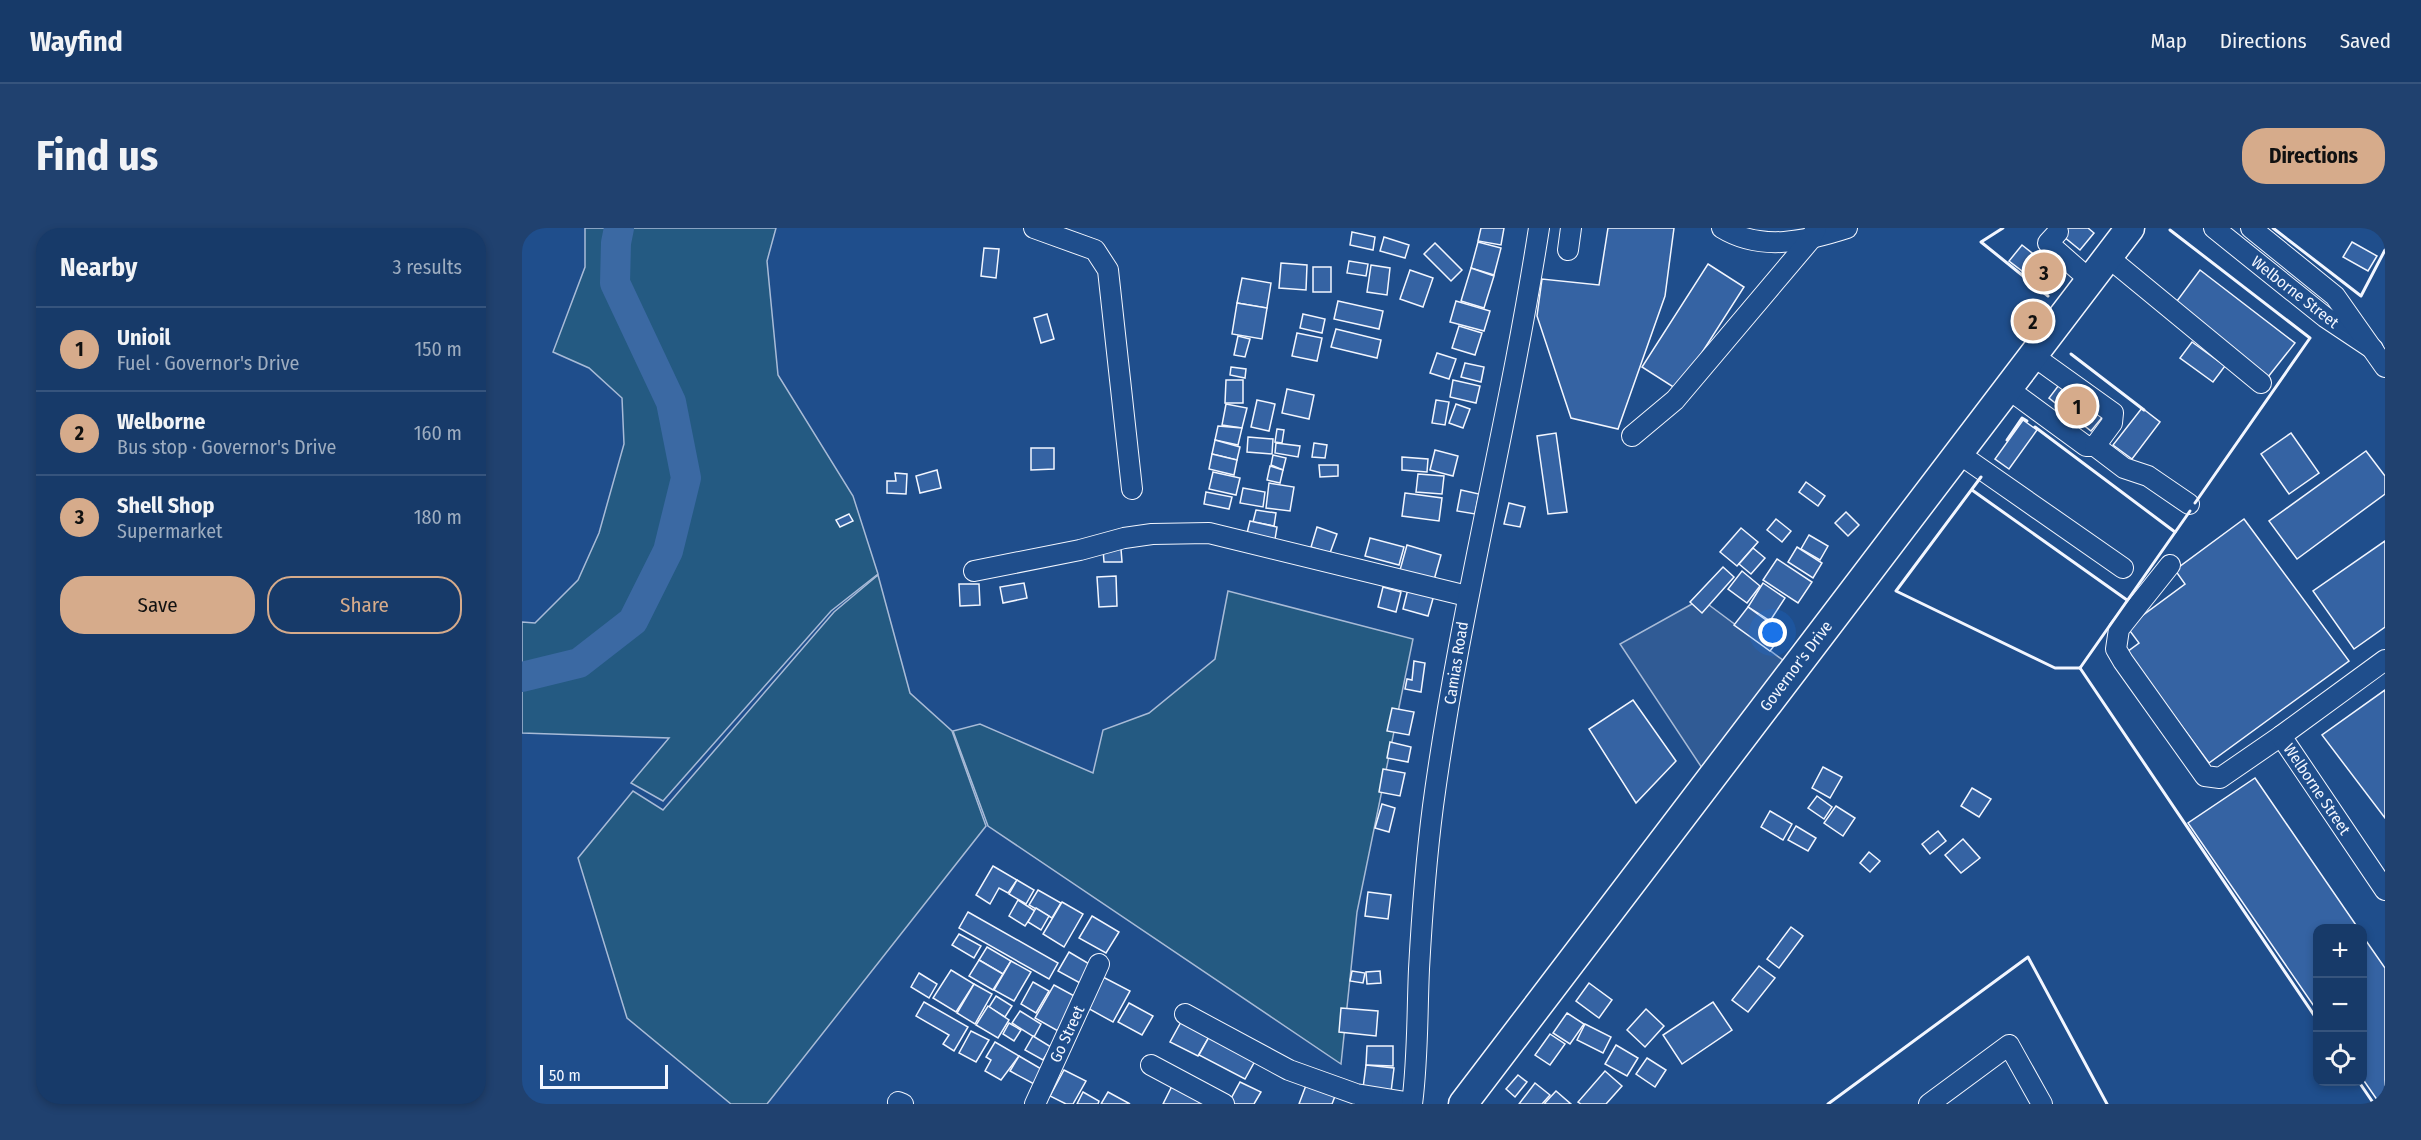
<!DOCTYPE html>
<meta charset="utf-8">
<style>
:root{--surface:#173a69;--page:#20416f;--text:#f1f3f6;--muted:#9eadc0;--line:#36547d;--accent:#d6ab8b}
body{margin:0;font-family:"Fira Sans Condensed",sans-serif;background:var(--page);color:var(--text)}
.controls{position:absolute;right:18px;bottom:18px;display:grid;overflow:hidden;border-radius:12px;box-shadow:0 3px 9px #0003}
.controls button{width:54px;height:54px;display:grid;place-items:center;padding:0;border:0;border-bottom:2px solid var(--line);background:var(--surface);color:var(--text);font:30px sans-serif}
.scale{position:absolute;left:18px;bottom:15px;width:128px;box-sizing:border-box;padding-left:6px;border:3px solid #f2f6ff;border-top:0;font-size:16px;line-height:21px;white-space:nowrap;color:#f2f6ff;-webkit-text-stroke:4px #1f4e8c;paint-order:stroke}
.you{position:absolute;left:1251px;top:405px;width:21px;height:21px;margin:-15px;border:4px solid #fff;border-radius:50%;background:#1a73e8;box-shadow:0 0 0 9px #1a73e833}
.badge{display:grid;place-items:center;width:39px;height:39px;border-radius:50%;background:var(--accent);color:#111;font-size:20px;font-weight:700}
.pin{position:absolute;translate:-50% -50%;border:3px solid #fff;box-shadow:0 2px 6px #0006}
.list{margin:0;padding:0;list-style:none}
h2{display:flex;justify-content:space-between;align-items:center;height:78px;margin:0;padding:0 24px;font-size:26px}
h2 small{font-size:20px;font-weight:400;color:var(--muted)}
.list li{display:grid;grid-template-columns:39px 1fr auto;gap:18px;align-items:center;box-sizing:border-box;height:84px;padding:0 24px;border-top:2px solid var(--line)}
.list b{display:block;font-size:22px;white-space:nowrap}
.list p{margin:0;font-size:20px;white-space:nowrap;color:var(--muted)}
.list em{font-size:20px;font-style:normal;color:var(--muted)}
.actions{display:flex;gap:12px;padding:18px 24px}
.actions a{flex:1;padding:14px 0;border:2px solid var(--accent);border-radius:24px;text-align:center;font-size:21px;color:var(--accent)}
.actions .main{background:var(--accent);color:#111}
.icon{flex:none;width:33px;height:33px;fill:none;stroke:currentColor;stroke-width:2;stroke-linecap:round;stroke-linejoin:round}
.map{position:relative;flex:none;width:1863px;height:876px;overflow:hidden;border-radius:24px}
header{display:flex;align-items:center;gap:36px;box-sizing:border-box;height:84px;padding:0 30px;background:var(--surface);border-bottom:2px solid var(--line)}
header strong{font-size:28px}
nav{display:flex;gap:33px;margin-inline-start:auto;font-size:21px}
.intro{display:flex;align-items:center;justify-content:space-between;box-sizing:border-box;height:144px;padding:0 36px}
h1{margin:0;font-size:42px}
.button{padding:15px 27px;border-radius:24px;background:var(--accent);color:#111;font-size:21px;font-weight:700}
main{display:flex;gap:36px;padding:0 36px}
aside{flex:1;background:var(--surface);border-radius:24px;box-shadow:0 3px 9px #0003}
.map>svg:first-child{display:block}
.green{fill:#245a82;stroke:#a8bbd7;stroke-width:1.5}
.parking{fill:#305b95;stroke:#a8bbd7;stroke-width:1.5}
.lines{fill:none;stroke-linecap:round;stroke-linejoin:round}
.river{stroke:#3b69a3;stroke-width:30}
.building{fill:#3563a3;stroke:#f2f6ff;stroke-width:1.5}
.minor-casing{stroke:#f2f6ff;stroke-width:22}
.highway-casing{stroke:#f2f6ff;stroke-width:31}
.minor{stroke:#1f4e8c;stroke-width:20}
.highway{stroke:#1f4e8c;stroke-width:28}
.wall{stroke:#f2f6ff;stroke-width:3}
.labels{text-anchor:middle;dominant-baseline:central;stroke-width:4.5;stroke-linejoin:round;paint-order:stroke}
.street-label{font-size:16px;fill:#f2f6ff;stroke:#1f4e8c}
</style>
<header>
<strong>Wayfind</strong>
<nav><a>Map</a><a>Directions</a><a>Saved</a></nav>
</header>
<div class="intro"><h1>Find us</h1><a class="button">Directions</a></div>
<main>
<aside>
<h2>Nearby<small>3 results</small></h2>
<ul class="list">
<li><span class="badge">1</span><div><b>Unioil</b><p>Fuel · Governor's Drive</p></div><em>150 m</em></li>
<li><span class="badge">2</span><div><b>Welborne</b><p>Bus stop · Governor's Drive</p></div><em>160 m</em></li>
<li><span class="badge">3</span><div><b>Shell Shop</b><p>Supermarket</p></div><em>180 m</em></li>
</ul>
<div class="actions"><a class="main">Save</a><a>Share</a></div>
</aside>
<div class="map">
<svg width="1863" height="876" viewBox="0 0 1863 876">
<rect width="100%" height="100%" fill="#1f4e8c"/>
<g class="green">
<polygon points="63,0 254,0 245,33 256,147 331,268 356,346 309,383 141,573 109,555 147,510 0,505 0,394 13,395 56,352 77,305 102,216 100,170 67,140 31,124 63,39"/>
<polygon points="356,347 388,465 430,503 464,598 245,876 209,876 105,790 56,630 111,563 141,582 312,384"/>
<polygon points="706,363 891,411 835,684 819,836 466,598 431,503 458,496 571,545 581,502 627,485 693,431"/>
</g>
<polygon class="parking" points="1179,371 1262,433 1180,540 1098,416"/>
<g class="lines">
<polyline class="river" points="0,449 57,435 111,393 146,323 164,250 149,174 93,55 94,15 97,0"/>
</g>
<g class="building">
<polygon points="959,0 982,0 979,17 956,13"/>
<polygon points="1086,0 1152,0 1143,68 1096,201 1049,190 1015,88 1020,51 1077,57"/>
<polygon points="1531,0 1566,0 1572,5 1558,22"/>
<polygon points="830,4 853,9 851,22 828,17"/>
<polygon points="862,9 887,17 883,30 858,23"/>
<polygon points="956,14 979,20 972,47 949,40"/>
<polygon points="1830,14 1855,28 1846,43 1821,29"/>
<polygon points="913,15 940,42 929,53 902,26"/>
<polygon points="1500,17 1534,44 1521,59 1487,33"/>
<polygon points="462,20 477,21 474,50 459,48"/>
<polygon points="827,33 846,36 844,48 825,45"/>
<polygon points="759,35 785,37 784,62 757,60"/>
<polygon points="1186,36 1222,59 1156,162 1120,139"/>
<polygon points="849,37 868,40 865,67 845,64"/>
<rect x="791" y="39" width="18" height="25"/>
<polygon points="949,40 972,48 962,80 939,73"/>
<polygon points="888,42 911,50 901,79 878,71"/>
<polygon points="1678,42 1773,115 1746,149 1652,77"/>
<polygon points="720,50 749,55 745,80 715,75"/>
<polygon points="816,73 861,83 857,101 812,91"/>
<polygon points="934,73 968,83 962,103 928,94"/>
<polygon points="715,75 745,80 740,111 710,106"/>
<polygon points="525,86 532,111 519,115 512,90"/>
<polygon points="781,86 803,91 800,105 778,100"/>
<polygon points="937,98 960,105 953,127 930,120"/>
<polygon points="814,101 859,112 855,130 809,119"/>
<polygon points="775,105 800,110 795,133 770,128"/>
<polygon points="716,108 728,111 723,129 712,127"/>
<polygon points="1670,114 1703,138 1691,154 1658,130"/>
<polygon points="915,125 934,131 927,151 908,145"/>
<polygon points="943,135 962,139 959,154 939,149"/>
<polygon points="709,139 724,141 723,150 708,147"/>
<polygon points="704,152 721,152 721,175 703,175"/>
<polygon points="931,152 958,158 954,175 928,169"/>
<polygon points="1540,153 1583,186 1569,203 1527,170"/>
<polygon points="765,161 792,167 787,191 760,185"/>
<polygon points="735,172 753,176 747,203 729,199"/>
<polygon points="914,172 927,174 923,197 910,195"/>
<polygon points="704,176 725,180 720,200 700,197"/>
<polygon points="934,176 948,181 941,200 927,195"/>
<polygon points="1620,180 1638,194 1610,231 1591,217"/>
<polygon points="1501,192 1515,202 1487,241 1473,231"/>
<polygon points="696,198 720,200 716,217 693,212"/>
<polygon points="755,201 762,202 760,215 753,214"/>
<polygon points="1034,205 1045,284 1026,286 1015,208"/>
<polygon points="1769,205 1797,245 1767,266 1739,226"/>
<polygon points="726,209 751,211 750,226 725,224"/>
<polygon points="693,212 718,219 715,232 690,226"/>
<polygon points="754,215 778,218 776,229 753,225"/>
<polygon points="792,215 805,217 803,230 790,229"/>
<polygon points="509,220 532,220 532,241 509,242"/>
<polygon points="913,222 936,228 931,248 908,242"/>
<polygon points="1844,223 1863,248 1863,266 1775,331 1747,293"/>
<polygon points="690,226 715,232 712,247 687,241"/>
<polygon points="751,227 764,230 761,242 749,237"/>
<polygon points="880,229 906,231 905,244 880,242"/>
<polygon points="797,237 816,237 816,248 798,249"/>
<polygon points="748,238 761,242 758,255 745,252"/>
<polygon points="415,242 419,260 398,265 394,248"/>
<polygon points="691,244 718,250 714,267 687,261"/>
<polygon points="373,245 385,246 384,266 365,265 365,253 374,253"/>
<polygon points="896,246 922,248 920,266 894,264"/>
<polygon points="1284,254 1303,268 1296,278 1277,264"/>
<polygon points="747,255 772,259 768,283 744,280"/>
<polygon points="721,260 743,264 741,279 718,275"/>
<polygon points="939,262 957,266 953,286 935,283"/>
<polygon points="684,264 710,269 707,281 682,276"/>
<polygon points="883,265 920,270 917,293 880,288"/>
<polygon points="987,275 1003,279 998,299 982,296"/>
<polygon points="734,282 754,285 752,298 731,294"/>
<polygon points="1324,284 1337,297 1326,308 1313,295"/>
<polygon points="327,286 331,293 318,299 314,292"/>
<polygon points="1254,291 1269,303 1260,314 1245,302"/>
<polygon points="1722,291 1827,433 1687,535 1605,424 1617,415 1605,399 1663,356 1653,342"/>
<polygon points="728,293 755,299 753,311 725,305"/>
<polygon points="795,299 815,306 808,325 789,319"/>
<polygon points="1219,300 1236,314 1215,338 1198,324"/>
<polygon points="1287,307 1306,318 1298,332 1279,321"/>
<polygon points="848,310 882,319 877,337 843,328"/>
<polygon points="1863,313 1863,399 1832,421 1791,363"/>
<polygon points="885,317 919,327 912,352 878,342"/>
<polygon points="1275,319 1300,335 1291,350 1266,334"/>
<polygon points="1231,320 1243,330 1229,346 1217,336"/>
<polygon points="581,321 599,321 600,334 582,334"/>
<polygon points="1255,331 1290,354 1276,375 1241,352"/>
<polygon points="1201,339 1212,349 1180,385 1168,374"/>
<polygon points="1220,343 1238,358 1225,375 1206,361"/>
<polygon points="594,348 595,378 577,379 575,349"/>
<polygon points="502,355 505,370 481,375 478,359"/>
<polygon points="1241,355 1263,370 1248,393 1226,379"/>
<polygon points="437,356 457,356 458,377 438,378"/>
<polygon points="861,359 879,364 874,384 856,379"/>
<polygon points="886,361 912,367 906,388 881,381"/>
<polygon points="1226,379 1262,405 1248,423 1212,397"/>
<polygon points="892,433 903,435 899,464 883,461 885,451 890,452"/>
<polygon points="1863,462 1863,590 1800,507"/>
<polygon points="1111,472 1154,533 1114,575 1067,501"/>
<polygon points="870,480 892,484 887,507 865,503"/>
<polygon points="868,514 889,519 886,534 865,530"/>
<polygon points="1301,539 1320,549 1308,570 1290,560"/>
<polygon points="861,541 883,545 878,568 857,564"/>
<polygon points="1733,550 1836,700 1796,700 1796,784 1666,595"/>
<polygon points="1450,560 1469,571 1457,589 1439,578"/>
<polygon points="1295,568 1310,579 1302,591 1286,580"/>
<polygon points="860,576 873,580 867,604 853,600"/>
<polygon points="1314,578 1333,590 1321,608 1302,595"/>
<polygon points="1248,583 1270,596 1261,612 1239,599"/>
<polygon points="1274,598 1294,610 1286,623 1266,612"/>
<polygon points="1416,603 1424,613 1408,626 1400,616"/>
<polygon points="1441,611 1458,630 1439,645 1423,627"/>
<polygon points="1347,624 1358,633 1348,644 1338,635"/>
<polygon points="471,638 495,652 486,665 477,660 468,676 454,667"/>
<polygon points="495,652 512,662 504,676 487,666"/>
<polygon points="516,662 539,675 530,690 507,677"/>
<polygon points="846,664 869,667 866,691 843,688"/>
<polygon points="496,672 513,683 503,698 487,688"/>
<polygon points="540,674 561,686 542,719 521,706"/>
<polygon points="514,680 527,688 519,702 506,694"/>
<polygon points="446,684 536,735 527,751 437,700"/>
<polygon points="570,688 597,704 584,725 557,710"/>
<polygon points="1269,699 1281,708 1257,740 1245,731"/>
<polygon points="437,706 459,718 452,730 430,717"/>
<polygon points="1840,707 1863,740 1863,876 1858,876 1840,850"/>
<polygon points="465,719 489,733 481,746 457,732"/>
<polygon points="547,724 569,737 558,755 536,743"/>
<polygon points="457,732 481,746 471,762 447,748"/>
<polygon points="489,733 509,744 492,773 472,762"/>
<polygon points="1237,738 1253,750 1226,784 1210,772"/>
<polygon points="429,742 452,756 434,784 411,770"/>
<polygon points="830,743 843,745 841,755 828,753"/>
<polygon points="858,743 859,755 845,756 844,744"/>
<polygon points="397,745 415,756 407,770 389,759"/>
<polygon points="579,748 608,763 591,794 562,778"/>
<polygon points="511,754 527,763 514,785 499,776"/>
<polygon points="1067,755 1090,772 1077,790 1054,773"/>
<polygon points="452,756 470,766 453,796 435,785"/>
<polygon points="532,757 556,770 536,803 513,790"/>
<polygon points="474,768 490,778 483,789 467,779"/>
<polygon points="402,774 446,799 432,823 421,816 427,807 394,788"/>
<polygon points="1191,774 1210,802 1160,836 1141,807"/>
<polygon points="607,775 631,788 620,807 596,794"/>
<polygon points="466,778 487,792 476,810 454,797"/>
<polygon points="819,780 856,783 854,808 817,804"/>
<polygon points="1124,781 1142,798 1123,819 1105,802"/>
<polygon points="498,783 519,796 512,809 490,795"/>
<polygon points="1045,785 1062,796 1048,816 1031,805"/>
<polygon points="659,794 687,809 676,828 648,814"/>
<polygon points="487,795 499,802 492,813 481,806"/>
<polygon points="1063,796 1089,809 1081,825 1055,812"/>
<polygon points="449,803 467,812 454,834 437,825"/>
<polygon points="1028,806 1043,816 1028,837 1013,827"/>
<polygon points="511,808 529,819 521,832 503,822"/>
<polygon points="687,809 733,833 723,851 677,827"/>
<polygon points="473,814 497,828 479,852 463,843 469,832 464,829"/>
<polygon points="1094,817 1116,830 1105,848 1083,836"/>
<polygon points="845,818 871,818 871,838 844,837"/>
<polygon points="497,828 521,842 512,856 488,843"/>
<polygon points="1125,830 1144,842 1133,859 1114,846"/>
<polygon points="844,837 872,840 869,864 841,860"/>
<polygon points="542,842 564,853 551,876 544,876 528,868"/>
<polygon points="1083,843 1100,858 1084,876 1059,876 1056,874"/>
<polygon points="996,847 1005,854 993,869 984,861"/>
<polygon points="786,852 815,863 810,876 777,876"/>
<polygon points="718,854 739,864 732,876 706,876"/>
<polygon points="1013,855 1028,867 1020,876 997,876"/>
<polygon points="650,858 685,876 641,876"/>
<polygon points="1034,863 1049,876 1022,876"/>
<polygon points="561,864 577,873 576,876 555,876"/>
<polygon points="586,864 608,876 579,876"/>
</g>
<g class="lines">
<g class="minor-casing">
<g id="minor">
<polyline points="512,0 573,22 586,42 610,261"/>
<path d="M 1200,0 C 1239,24 1285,13 1325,0"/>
<polyline points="1692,0 1803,89 1851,121"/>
<polyline points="1729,0 1813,68 1863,139"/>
<polyline points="1536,4 1526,15 1568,52"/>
<polyline points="1046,22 1049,0"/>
<polyline points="1586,29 1739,155"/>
<polyline points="1485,160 1564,218 1573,218 1590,195 1591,185 1510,127"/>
<polyline points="1110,208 1153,172 1289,11 1294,0"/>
<polyline points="1573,218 1602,240 1626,248 1667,276"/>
<polyline points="1436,225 1601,340"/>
<polyline points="1648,337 1597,401 1594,421 1601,433 1683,548 1698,550 1759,508"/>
<polyline points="452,343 558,322 602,310 630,306 687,305 945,368"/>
<polyline points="1863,432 1759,508 1863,662"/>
<polyline points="663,786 767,842 834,866 890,875"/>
<polyline points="629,837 702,876"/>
<polyline points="376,874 381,876"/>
<polyline points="513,876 577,736"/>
<path d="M 890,876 C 896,831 895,786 897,741 C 900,686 904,632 911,578 C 937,384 987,194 1017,0"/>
<polyline points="1407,876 1487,817 1520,876"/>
</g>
</g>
<g class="highway-casing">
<polyline id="highway" points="941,876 1608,0"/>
</g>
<use href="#minor" class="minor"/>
<use href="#highway" class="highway"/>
<g class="wall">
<polyline points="1481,0 1459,14 1526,68"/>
<polyline points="1751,0 1839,68 1863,22"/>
<polyline points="1648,2 1788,110 1673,275"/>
<polyline points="1549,126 1622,182"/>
<polyline points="1513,199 1653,304"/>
<polyline points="1485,212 1500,190 1505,193"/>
<polyline points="1459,249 1374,363 1533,440 1558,440"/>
<polyline points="1450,262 1605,372"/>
<polyline points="1558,440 1668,283"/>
<polyline points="1558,440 1796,793"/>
<polyline points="1837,854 1852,876"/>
<polyline points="1306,876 1506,729 1585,876"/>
</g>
</g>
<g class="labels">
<g class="street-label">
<text transform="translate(1773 64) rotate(38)">Welborne Street</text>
<text transform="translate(934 435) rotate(-81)">Camias Road</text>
<text transform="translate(1274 438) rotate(-53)">Governor's Drive</text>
<text transform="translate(1795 561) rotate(56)">Welborne Street</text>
<text transform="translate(545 806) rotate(-65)">Go Street</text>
</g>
</g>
</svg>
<div class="controls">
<button>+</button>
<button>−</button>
<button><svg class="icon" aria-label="locate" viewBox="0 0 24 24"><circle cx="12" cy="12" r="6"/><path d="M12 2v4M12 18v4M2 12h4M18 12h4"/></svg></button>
</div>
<div class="scale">50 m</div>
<div class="you"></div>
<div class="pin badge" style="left:1555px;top:178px">1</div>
<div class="pin badge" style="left:1511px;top:93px">2</div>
<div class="pin badge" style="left:1522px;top:44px">3</div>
</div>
</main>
